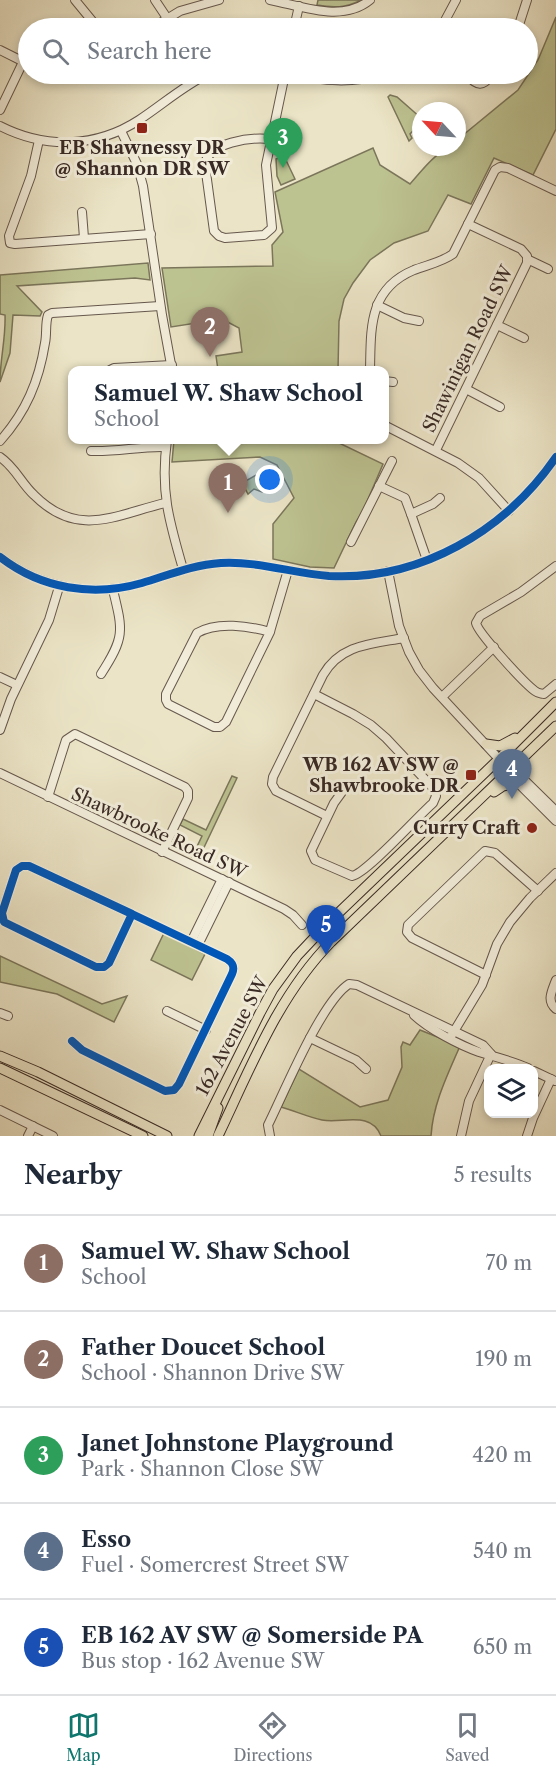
<!DOCTYPE html>
<meta charset="utf-8">
<style>
:root{--surface:#fff;--page:#f2f2f3;--text:#1f2937;--muted:#747a83;--line:#e0e1e3;--accent:#0f766e}
body{margin:0;font-family:"Libre Caslon Text",serif;background:var(--page);color:var(--text)}
.controls{position:absolute;right:18px;bottom:18px;display:grid;overflow:hidden;border-radius:12px;box-shadow:0 3px 9px #0003}
.controls button{width:54px;height:54px;display:grid;place-items:center;padding:0;border:0;border-bottom:2px solid var(--line);background:var(--surface);color:var(--text);font:30px sans-serif}
.compass{position:absolute;left:412px;top:102px;width:54px;height:54px;border-radius:50%;background:var(--surface);box-shadow:0 3px 9px #0003;rotate:296deg}
.you{position:absolute;left:270px;top:480px;width:21px;height:21px;margin:-15px;border:4px solid #fff;border-radius:50%;background:#1a73e8;box-shadow:0 0 0 9px #1a73e833}
.badge{display:grid;place-items:center;width:39px;height:39px;border-radius:50%;background:var(--accent);color:#fff;font-size:20px;font-weight:700}
.pin{position:absolute;translate:-50% -50px;filter:drop-shadow(0 2px 3px #0008)}
.pin::after{content:'';position:absolute;top:32px;width:21px;height:18px;background:inherit;clip-path:polygon(0 0,100% 0,50% 100%)}
.popup{position:absolute;left:68px;top:366px;width:321px;height:78px;box-sizing:border-box;display:grid;place-content:center;border-radius:12px;background:var(--surface);filter:drop-shadow(0 2px 4px #0005);font-size:20px;white-space:nowrap;color:var(--muted)}
.popup b{font-size:22px;color:var(--text)}
.popup::after{content:'';position:absolute;left:50%;top:100%;margin-left:-12px;border:12px solid transparent;border-top-color:var(--surface)}
.list{margin:0;padding:0;list-style:none}
h2{display:flex;justify-content:space-between;align-items:center;height:78px;margin:0;padding:0 24px;font-size:26px}
h2 small{font-size:20px;font-weight:400;color:var(--muted)}
.list li{display:grid;grid-template-columns:39px 1fr auto;gap:18px;align-items:center;box-sizing:border-box;height:96px;padding:0 24px;border-top:2px solid var(--line)}
.list b{display:block;font-size:22px;white-space:nowrap}
.list p{margin:0;font-size:20px;white-space:nowrap;color:var(--muted)}
.list em{font-size:20px;font-style:normal;color:var(--muted)}
.icon{flex:none;width:33px;height:33px;fill:none;stroke:currentColor;stroke-width:2;stroke-linecap:round;stroke-linejoin:round}
.map{position:relative;flex:none;width:556px;height:1136px;overflow:hidden}
.search{position:absolute;background:var(--surface);box-shadow:0 3px 9px #0003;left:18px;right:18px;top:18px;height:66px;display:flex;align-items:center;gap:15px;box-sizing:border-box;padding:0 21px;border-radius:33px;color:var(--muted);font-size:22px}
.sheet{height:558px;background:var(--surface)}
nav{display:flex;justify-content:space-around;align-items:center;box-sizing:border-box;height:84px;border-top:2px solid var(--line);background:var(--surface);font-size:16px;color:var(--muted)}
nav a{display:grid;justify-items:center;gap:3px}
nav .on{color:var(--accent)}
.map>svg:first-child{display:block}
.green{fill:#bdc291;stroke:#7b765b;stroke-width:1.5}
.lines{fill:none;stroke-linecap:round;stroke-linejoin:round}
.minor-casing{stroke:#66584d;stroke-width:10}
.major-casing{stroke:#392a25;stroke-width:11}
.minor{stroke:#f2edda;stroke-width:8}
.major{stroke:#ebe4c6;stroke-width:9}
.cycleway-casing{stroke:#f2edda;stroke-width:11}
.cycleway{stroke:#0057b8;stroke-width:8}
.poi-dot{fill:#8f2418;stroke:#f2edda;stroke-width:2}
.labels{text-anchor:middle;dominant-baseline:central;stroke-width:6;stroke-linejoin:round;paint-order:stroke}
.poi-label{font-size:18px;font-weight:bold;fill:#392a25;stroke:#f2edda;text-anchor:end}
.street-label{font-size:18px;fill:#392a25;stroke:#f2edda}
</style>
<div class="map">
<svg width="556" height="1136" viewBox="0 0 556 1136">
<rect width="100%" height="100%" fill="#ebe4c6"/>
<filter id="stains"><feTurbulence type="fractalNoise" baseFrequency=".00333" numOctaves="4"/><feColorMatrix values="0 0 0 0 .2 0 0 0 0 .09 0 0 0 0 .02 0 0 0 .5 -.17"/></filter>
<radialGradient id="worn" r=".72"><stop offset=".6" stop-color="#630" stop-opacity="0"/><stop offset="1" stop-color="#630" stop-opacity=".3"/></radialGradient>
<g class="green">
<path d="M 318,0 L 361,0 C 346,8 333,8 317,5 Z"/>
<path d="M 556,17 L 556,129 L 533,175 L 494,158 L 471,204 L 448,195 L 428,231 L 394,243 L 370,260 L 353,283 L 344,299 L 339,321 L 338,370 L 241,370 L 234,368 L 218,370 L 216,356 L 242,352 L 239,328 L 222,319 L 171,327 L 162,268 L 273,266 L 272,245 L 283,232 L 275,192 L 373,148 L 380,165 L 410,184 C 422,171 438,147 457,147 L 457,140 L 518,90 L 538,60 Z"/>
<polygon points="390,95 397,97 421,118 421,126 419,125 410,134 412,138 409,141 388,97"/>
<polygon points="284,156 295,179 281,185 277,176 276,159"/>
<path d="M 148,263 L 150,280 L 135,278 L 17,286 L 42,312 L 40,316 L 13,315 L 10,353 L 0,382 C 0,359 6,338 5,315 L 0,314 L 0,275 Z"/>
<polygon points="174,440 337,440 337,442 383,464 363,511 356,522 334,568 310,567 273,559 273,524 294,498 277,465 260,457 172,462"/>
<polygon points="258,474 266,490 262,492 254,489 248,494 242,483"/>
<polygon points="232,776 237,778 198,860 192,857 202,836 180,825 183,819 206,830"/>
<polygon points="164,933 205,954 192,980 151,960"/>
<polygon points="0,956 102,1004 127,996 114,1022 57,994 0,982"/>
<path d="M 420,1030 L 460,1046 C 447,1076 433,1104 431,1136 L 381,1136 C 371,1110 342,1124 322,1120 C 308,1117 295,1111 281,1107 L 299,1069 L 360,1107 L 388,1100 L 402,1067 L 401,1047 L 403,1042 L 410,1045 Z"/>
</g>
<g class="lines">
<g class="minor-casing">
<g id="minor">
<polyline points="75,0 98,28"/>
<polyline points="155,0 167,18"/>
<path d="M 270,0 C 302,6 342,23 370,0"/>
<polyline points="152,28 180,11 219,0"/>
<polyline points="294,28 299,6"/>
<polyline points="441,28 456,0"/>
<polyline points="518,28 527,0"/>
<polyline points="0,50 28,64"/>
<polyline points="52,74 70,75 79,74"/>
<path d="M 293,74 C 323,81 352,84 382,74"/>
<path d="M 465,74 C 478,85 481,89 493,74"/>
<polyline points="0,110 23,62"/>
<path d="M 0,126 C 45,149 96,148 139,120 C 162,105 183,86 208,74"/>
<polyline points="121,131 137,164 143,186 162,315 172,370"/>
<path d="M 270,139 C 252,137 207,142 205,165 L 214,231 L 219,236 L 225,238 L 264,235 L 272,228 L 266,165 L 285,74"/>
<polyline points="39,140 31,176 9,236 10,243 15,244 151,234"/>
<polyline points="82,212 84,238"/>
<polyline points="527,259 548,269"/>
<polyline points="377,305 404,318 419,321"/>
<polyline points="497,325 524,338"/>
<polyline points="110,370 114,368 172,365"/>
<path d="M 370,370 C 371,329 368,289 414,270 C 427,265 442,262 453,254 L 495,170 L 500,167 L 508,168 L 556,191"/>
<polyline points="384,381 393,382"/>
<polyline points="466,389 500,407"/>
<polyline points="384,425 458,463 479,478 509,511"/>
<path d="M 167,440 C 160,490 169,521 183,569"/>
<path d="M 0,441 C 26,412 39,381 45,343 C 47,334 45,324 48,315 L 52,313 L 160,306"/>
<polyline points="436,450 527,263 527,256 521,249 468,224"/>
<path d="M 91,451 C 117,452 141,446 166,447"/>
<path d="M 0,457 C 15,467 21,483 34,495 C 78,539 115,515 165,503"/>
<polyline points="379,486 405,498 411,514"/>
<polyline points="351,542 392,461"/>
<path d="M 0,557 C 41,589 93,597 142,583 C 169,575 192,565 221,563 C 258,561 292,573 329,576 C 420,581 505,531 556,457"/>
<polyline points="427,560 411,514 433,504 440,498"/>
<path d="M 556,566 L 521,592 L 480,616 L 476,623 C 478,633 524,683 535,691 C 539,694 540,693 544,694 L 556,684"/>
<polyline points="388,571 399,626 409,652 419,670 433,688 499,759 508,773 556,821"/>
<path d="M 270,632 C 249,626 217,621 197,633 L 166,694 L 166,700 L 168,704 L 214,727 L 220,727 L 226,722 L 270,632 L 271,628 L 288,570"/>
<path d="M 101,674 C 125,637 123,631 113,590"/>
<polyline points="0,677 17,685"/>
<path d="M 314,694 L 353,714 L 371,725 L 386,738 L 434,789 L 436,796 L 433,803 C 418,816 366,874 352,876 L 315,860 L 311,851 L 334,803 L 342,792"/>
<polyline points="442,697 494,647"/>
<polyline points="0,730 11,699 49,620 59,587"/>
<polyline points="508,764 556,811"/>
<polyline points="0,773 284,909 293,915 302,925"/>
<polyline points="48,797 66,740 75,734 185,787 188,791 188,798 162,852"/>
<path d="M 327,816 L 276,791 L 272,784 L 273,777 L 323,675 C 341,644 372,644 404,638"/>
<polyline points="191,942 222,879"/>
<polyline points="198,945 229,882"/>
<polyline points="486,975 412,938 407,932 408,925 485,851 495,853 538,891"/>
<path d="M 556,980 C 552,991 546,1001 556,1009"/>
<polyline points="167,1011 206,1030"/>
<polyline points="0,1013 8,1016"/>
<path d="M 414,1015 C 429,1029 459,1045 479,1052 C 496,1057 512,1061 528,1068"/>
<polyline points="310,1038 356,1060 366,1069"/>
<polyline points="450,1038 482,985 497,944 510,922 530,898 556,873"/>
<path d="M 72,1041 L 82,1050 L 165,1091 L 174,1090 L 179,1084 L 232,974 C 235,967 233,963 227,959 L 132,914 L 109,963 L 104,967 L 96,967 L 4,922 L 2,913 L 16,870 L 22,866 L 29,866 L 132,914"/>
<polyline points="534,1071 555,1081"/>
<polyline points="0,1110 53,1136"/>
<polyline points="28,1136 33,1126"/>
<path d="M 270,1136 L 268,1125 C 284,1093 321,1002 349,984 L 357,985 L 483,1045 L 491,1054"/>
<polyline points="461,1136 469,1101 491,1054"/>
<polyline points="527,1136 533,1118 551,1079"/>
</g>
</g>
<g class="major-casing">
<g id="major">
<polyline points="486,744 500,746 515,738"/>
<polyline points="494,792 503,786 517,783"/>
<polyline points="0,1056 38,1072 167,1136"/>
<polyline points="0,1068 143,1136"/>
<polyline points="199,1136 260,1013 273,989 297,956 329,922 499,759 556,702"/>
<polyline points="208,1136 218,1108"/>
<path d="M 218,1136 C 250,1069 278,996 331,942 L 556,726"/>
</g>
</g>
<use href="#minor" class="minor"/>
<use href="#major" class="major"/>
<g class="cycleway-casing">
<g id="cycleway">
<path d="M 0,557 C 41,589 93,597 142,583 C 169,575 192,565 221,563 C 258,561 292,573 329,576 C 420,581 505,531 556,457"/>
<path d="M 72,1041 L 82,1050 L 165,1091 L 174,1090 L 179,1084 L 232,974 C 235,967 233,963 227,959 L 132,914 L 109,963 L 104,967 L 96,967 L 4,922 L 2,913 L 16,870 L 22,866 L 29,866 L 132,914"/>
</g>
</g>
<use href="#cycleway" class="cycleway"/>
</g>
<g class="poi-dot">
<rect x="136" y="122" width="12" height="12" rx="3"/>
<rect x="465" y="769" width="12" height="12" rx="3"/>
<circle cx="532" cy="828" r="6"/>
</g>
<g class="labels">
<g class="poi-label">
<text x="142" y="148" text-anchor="middle">EB Shawnessy DR<tspan x="142" dy="21">@ Shannon DR SW</tspan></text>
<text x="459" y="765">WB 162 AV SW @<tspan x="459" dy="21">Shawbrooke DR</tspan></text>
<text x="520" y="828">Curry Craft</text>
</g>
<g class="street-label">
<text transform="translate(468 349) rotate(-64)">Shawinigan Road SW</text>
<text transform="translate(159 833) rotate(25)">Shawbrooke Road SW</text>
<text transform="translate(232 1036) rotate(-62)">162 Avenue SW</text>
</g>
</g>
<rect width="100%" height="100%" filter="url(#stains)"/>
<rect width="100%" height="100%" fill="url(#worn)"/>
</svg>
<div class="controls">
<button><svg class="icon" aria-label="layers" viewBox="0 0 24 24"><path d="M12 4l9 5-9 5-9-5zM3 14l9 5 9-5"/></svg></button>
</div>
<svg class="compass" viewBox="-18 -18 36 36"><path d="M0-13l5 13h-10z" fill="#e53935"/><path d="M0 13l5-13h-10z" fill="#747a83"/></svg>
<div class="you"></div>
<div class="pin badge" style="left:228px;top:513px;background:#8d6e63">1</div>
<div class="popup"><b>Samuel W. Shaw School</b>School</div>
<div class="pin badge" style="left:210px;top:357px;background:#8d6e63">2</div>
<div class="pin badge" style="left:283px;top:168px;background:#2e9e5b">3</div>
<div class="pin badge" style="left:512px;top:799px;background:#5c6f8a">4</div>
<div class="pin badge" style="left:326px;top:955px;background:#1a4fb4">5</div>
<div class="search"><svg class="icon" aria-label="search" viewBox="0 0 24 24"><circle cx="10" cy="10" r="6"/><path d="M15 15l6 6"/></svg>Search here</div>
</div>
<section class="sheet">
<h2>Nearby<small>5 results</small></h2>
<ul class="list">
<li><span class="badge" style="background:#8d6e63">1</span><div><b>Samuel W. Shaw School</b><p>School</p></div><em>70 m</em></li>
<li><span class="badge" style="background:#8d6e63">2</span><div><b>Father Doucet School</b><p>School · Shannon Drive SW</p></div><em>190 m</em></li>
<li><span class="badge" style="background:#2e9e5b">3</span><div><b>Janet Johnstone Playground</b><p>Park · Shannon Close SW</p></div><em>420 m</em></li>
<li><span class="badge" style="background:#5c6f8a">4</span><div><b>Esso</b><p>Fuel · Somercrest Street SW</p></div><em>540 m</em></li>
<li><span class="badge" style="background:#1a4fb4">5</span><div><b>EB 162 AV SW @ Somerside PA</b><p>Bus stop · 162 Avenue SW</p></div><em>650 m</em></li>
</ul>
</section>
<nav>
<a class="on"><svg class="icon" aria-label="map" viewBox="0 0 24 24"><path d="M3 6l6-2 6 2 6-2v14l-6 2-6-2-6 2zM9 4v14M15 6v14"/></svg>Map</a>
<a><svg class="icon" aria-label="directions" viewBox="0 0 24 24"><path d="M12 3l9 9-9 9-9-9zM9 14v-3h6M13 9l2 2-2 2"/></svg>Directions</a>
<a><svg class="icon" aria-label="saved" viewBox="0 0 24 24"><path d="M7 4h10v16l-5-4-5 4z"/></svg>Saved</a>
</nav>
